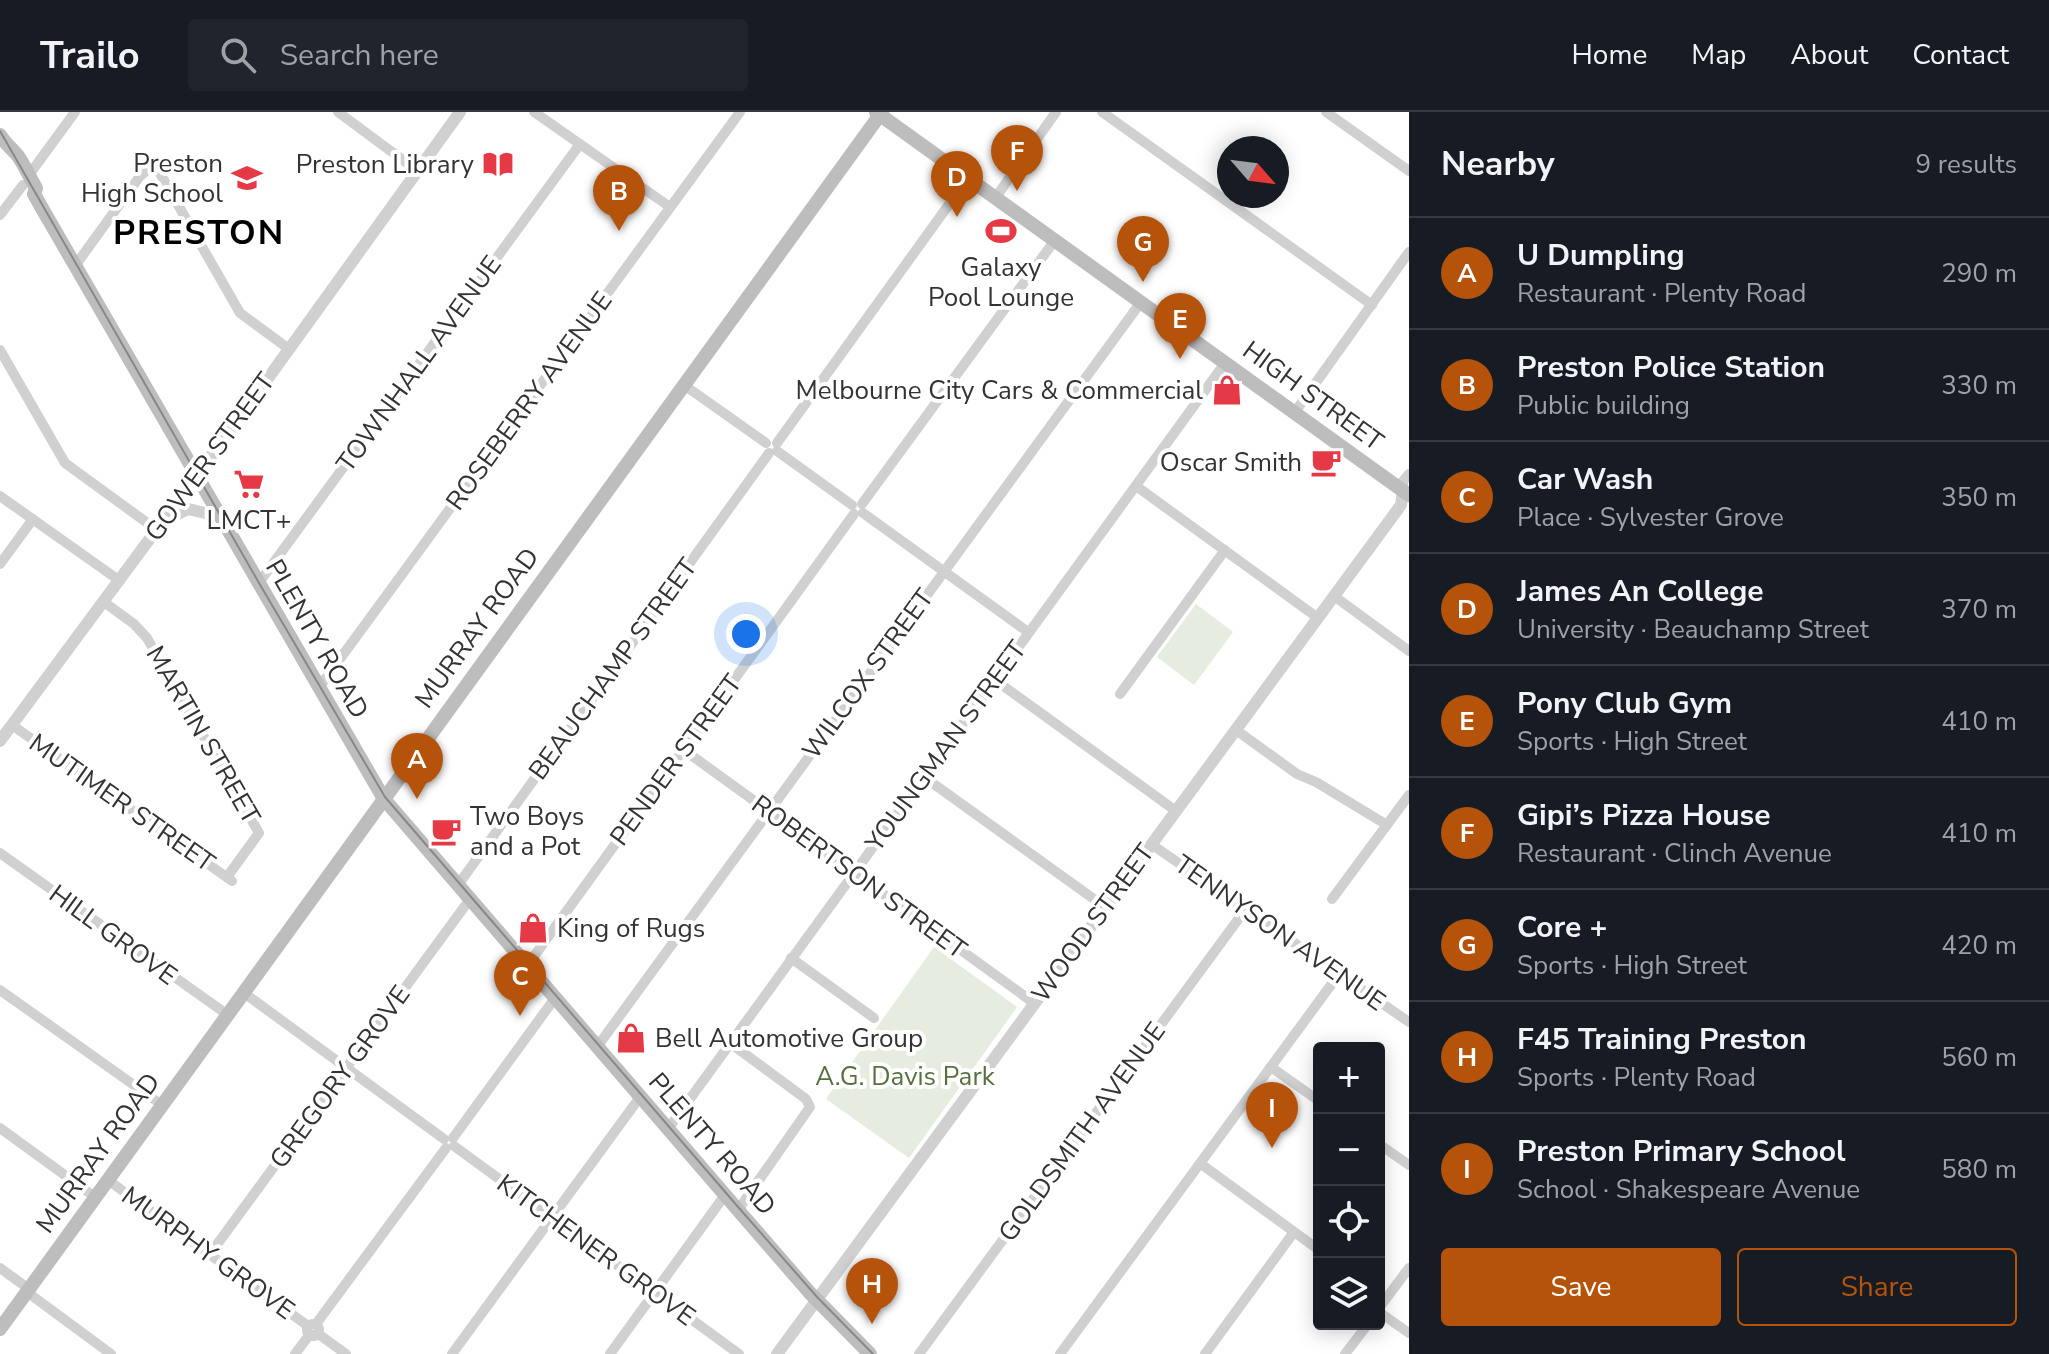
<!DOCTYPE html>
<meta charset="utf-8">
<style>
:root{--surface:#171b24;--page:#20242c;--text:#f1f3f6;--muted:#9ea1a6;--line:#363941;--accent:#b45309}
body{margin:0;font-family:"Nunito Sans",sans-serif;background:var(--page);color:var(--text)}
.controls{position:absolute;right:24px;bottom:24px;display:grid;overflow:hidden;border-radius:8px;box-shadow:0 4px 20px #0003}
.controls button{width:72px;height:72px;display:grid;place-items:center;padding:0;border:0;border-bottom:2px solid var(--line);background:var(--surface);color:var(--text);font:40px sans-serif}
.compass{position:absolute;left:1217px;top:24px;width:72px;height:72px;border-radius:50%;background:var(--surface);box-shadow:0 4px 20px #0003;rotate:118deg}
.you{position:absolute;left:746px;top:522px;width:28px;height:28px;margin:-20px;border:6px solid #fff;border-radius:50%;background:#1a73e8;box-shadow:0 0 0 12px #1a73e833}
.badge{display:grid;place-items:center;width:52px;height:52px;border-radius:50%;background:var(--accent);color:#fff;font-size:26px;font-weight:700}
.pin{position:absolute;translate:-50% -66px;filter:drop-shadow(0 2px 4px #0008)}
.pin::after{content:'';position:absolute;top:42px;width:28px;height:24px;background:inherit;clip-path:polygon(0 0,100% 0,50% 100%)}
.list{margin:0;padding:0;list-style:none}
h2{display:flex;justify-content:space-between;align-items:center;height:104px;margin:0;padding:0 32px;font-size:34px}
h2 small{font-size:26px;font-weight:400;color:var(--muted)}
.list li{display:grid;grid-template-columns:52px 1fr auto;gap:24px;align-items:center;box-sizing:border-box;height:112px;padding:0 32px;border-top:2px solid var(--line)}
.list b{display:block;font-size:30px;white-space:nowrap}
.list p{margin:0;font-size:26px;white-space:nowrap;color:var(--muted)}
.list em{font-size:26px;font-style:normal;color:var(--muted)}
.actions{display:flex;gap:16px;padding:24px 32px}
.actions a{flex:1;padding:18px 0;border:2px solid var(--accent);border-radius:8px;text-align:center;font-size:28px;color:var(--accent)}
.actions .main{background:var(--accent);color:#fff}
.icon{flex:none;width:44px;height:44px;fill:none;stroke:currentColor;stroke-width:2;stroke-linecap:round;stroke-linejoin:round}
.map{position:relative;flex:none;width:1409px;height:1242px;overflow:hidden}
header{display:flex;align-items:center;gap:48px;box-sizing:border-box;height:112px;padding:0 40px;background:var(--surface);border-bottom:2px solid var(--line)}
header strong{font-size:38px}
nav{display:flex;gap:44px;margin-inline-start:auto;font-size:28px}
.search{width:560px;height:72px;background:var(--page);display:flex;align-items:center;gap:20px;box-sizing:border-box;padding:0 28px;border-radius:8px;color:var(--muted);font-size:30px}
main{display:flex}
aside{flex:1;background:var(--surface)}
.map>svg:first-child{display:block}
.green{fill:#e6ecdf}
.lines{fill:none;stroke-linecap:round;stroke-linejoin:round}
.minor{stroke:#d0d0d0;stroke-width:10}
.tertiary{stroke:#d0d0d0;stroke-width:12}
.secondary{stroke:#bdbdbd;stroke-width:14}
.tram{stroke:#888;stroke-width:2}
.labels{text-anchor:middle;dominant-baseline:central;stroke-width:8;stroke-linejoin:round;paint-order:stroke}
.poi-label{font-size:26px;fill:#333;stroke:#fff;text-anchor:end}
.street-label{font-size:26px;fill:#333;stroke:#fff}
.park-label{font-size:26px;fill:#56703f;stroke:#fff}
.district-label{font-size:34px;font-weight:bold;letter-spacing:2px;fill:#000;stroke:#fff}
</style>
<header>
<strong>Trailo</strong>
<div class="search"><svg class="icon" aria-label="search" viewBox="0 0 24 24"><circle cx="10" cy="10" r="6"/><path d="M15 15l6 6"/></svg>Search here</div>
<nav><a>Home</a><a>Map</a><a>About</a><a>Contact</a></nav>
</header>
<main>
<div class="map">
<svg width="1409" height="1242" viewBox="0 0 1409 1242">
<rect width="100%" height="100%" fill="#fff"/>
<g class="green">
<polygon points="1196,492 1233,520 1194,573 1157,545"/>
<polygon points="934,835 1017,895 909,1046 826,987"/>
</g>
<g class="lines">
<g class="minor">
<polyline points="338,0 419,60"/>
<polyline points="534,0 670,95"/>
<polyline points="1102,0 1372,193"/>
<polyline points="1326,0 1409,59"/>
<polyline points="29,63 75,0"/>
<polyline points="996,85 1056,0"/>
<polyline points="0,103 23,73"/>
<polyline points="75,154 140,64 150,56 158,58 240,201 289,237"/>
<polyline points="0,238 65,351 157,418"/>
<polyline points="684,273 766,331"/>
<polyline points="1295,300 1409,140"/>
<polyline points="777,331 968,66"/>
<polyline points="777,339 852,393"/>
<polyline points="1136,374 1318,506"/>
<polyline points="1403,379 1403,369 1409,362"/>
<polyline points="0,384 120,469"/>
<polyline points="862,392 1055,128"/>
<polyline points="863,401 1028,520"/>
<polyline points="0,452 33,407"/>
<polyline points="258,472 580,32"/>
<polyline points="1334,484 1409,539"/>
<polyline points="104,490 134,512 147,526 259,721 227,765"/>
<polyline points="995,568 1176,699"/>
<polyline points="318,577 740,0"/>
<polyline points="1120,582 1225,438"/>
<polyline points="12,613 232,769"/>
<polyline points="1236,618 1297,662 1316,670 1387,713"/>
<polyline points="684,638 1034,891"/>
<polyline points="924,665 1105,795"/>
<polyline points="1151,732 1409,910"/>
<polyline points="0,741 228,903"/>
<polyline points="458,773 769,341"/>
<polyline points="1332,787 1409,683"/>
<polyline points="791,846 874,906"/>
<polyline points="527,854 854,402"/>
<polyline points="0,878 162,993"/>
<polyline points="244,881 444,1027"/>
<polyline points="730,931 806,987 810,995 738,1098"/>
<polyline points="597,935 1141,190"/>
<polyline points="1271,955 1319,989"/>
<polyline points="0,1016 95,1085"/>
<polyline points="668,1017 1225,251"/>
<polyline points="453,1026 555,886"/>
<polyline points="1379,1032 1409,1053"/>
<polyline points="454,1034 739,1242"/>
<polyline points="1201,1052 1319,1138"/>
<polyline points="108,1068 308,1214"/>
<polyline points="210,1142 470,787"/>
<polyline points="0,1156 29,1177"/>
<polyline points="27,1180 111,1242"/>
<polyline points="1379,1196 1409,1156"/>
<polyline points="1379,1200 1409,1221"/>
<polyline points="316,1212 446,1036"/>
<circle cx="313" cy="1218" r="6"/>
<polyline points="317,1221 346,1242"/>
<polyline points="295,1242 310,1222"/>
<polyline points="452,1242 640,985"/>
<polyline points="610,1242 725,1083"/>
<polyline points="919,1242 1245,798"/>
<polyline points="1060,1242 1339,862"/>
<polyline points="1205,1242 1294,1120"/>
<polyline points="1345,1242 1368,1212"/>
</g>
<g class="tertiary">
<polyline points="169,406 188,397 218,404"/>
<polyline points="0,629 251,290 460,0"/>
<polyline points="777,1242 1401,393 1403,379"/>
</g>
<g class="secondary">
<polyline points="876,0 1409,383"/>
<path d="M 0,23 C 5,32 12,36 18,44 C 25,54 30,66 36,76 L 34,82 L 43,98 L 384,687 L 738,1098 L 810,1181 L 870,1242"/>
<polyline points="0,1217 882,0"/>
</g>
<polyline class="tram" points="0,19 259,471 385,685 739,1096 818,1186 873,1242"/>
</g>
<defs>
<g id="library-bare" transform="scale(2.4)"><path d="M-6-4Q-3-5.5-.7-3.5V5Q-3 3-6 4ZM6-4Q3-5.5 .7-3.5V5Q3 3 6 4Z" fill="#e63946" stroke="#fff" stroke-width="2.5" paint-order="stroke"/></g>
<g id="school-bare" transform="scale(2.4)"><path d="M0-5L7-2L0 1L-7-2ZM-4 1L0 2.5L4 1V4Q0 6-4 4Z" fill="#e63946" stroke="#fff" stroke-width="2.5" paint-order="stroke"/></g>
<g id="stadium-bare" transform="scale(2.4)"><path d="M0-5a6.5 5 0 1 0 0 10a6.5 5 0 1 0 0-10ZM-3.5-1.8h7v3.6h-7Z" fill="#e63946" stroke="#fff" stroke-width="2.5" paint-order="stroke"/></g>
<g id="shop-bare" transform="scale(2.4)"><path d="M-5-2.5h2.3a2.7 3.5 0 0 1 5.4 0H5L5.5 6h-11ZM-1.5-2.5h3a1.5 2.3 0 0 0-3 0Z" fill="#e63946" stroke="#fff" stroke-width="2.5" paint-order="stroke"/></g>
<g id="cafe-bare" transform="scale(2.4)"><path d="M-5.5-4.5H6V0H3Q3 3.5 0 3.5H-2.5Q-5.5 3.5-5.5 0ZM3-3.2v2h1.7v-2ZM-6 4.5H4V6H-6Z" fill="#e63946" stroke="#fff" stroke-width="2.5" paint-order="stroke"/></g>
<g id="supermarket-bare" transform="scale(2.4)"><path d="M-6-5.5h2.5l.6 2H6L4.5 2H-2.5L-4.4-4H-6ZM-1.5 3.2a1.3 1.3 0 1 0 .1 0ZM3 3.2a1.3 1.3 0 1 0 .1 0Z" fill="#e63946" stroke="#fff" stroke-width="2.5" paint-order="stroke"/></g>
</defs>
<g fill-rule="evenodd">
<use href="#library-bare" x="498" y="52"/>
<use href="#school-bare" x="247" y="66"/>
<use href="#stadium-bare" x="1001" y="119"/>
<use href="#shop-bare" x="1227" y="278"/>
<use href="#cafe-bare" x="1326" y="350"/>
<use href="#supermarket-bare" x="249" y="372"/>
<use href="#cafe-bare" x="446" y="719"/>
<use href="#shop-bare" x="533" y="816"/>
<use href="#shop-bare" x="631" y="926"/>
</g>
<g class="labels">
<g class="poi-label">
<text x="223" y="51">Preston<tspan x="223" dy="30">High School</tspan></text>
<text x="474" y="52">Preston Library</text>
<text x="1001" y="155" text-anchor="middle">Galaxy<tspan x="1001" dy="30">Pool Lounge</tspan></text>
<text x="1203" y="278">Melbourne City Cars &amp; Commercial</text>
<text x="1302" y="350">Oscar Smith</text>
<text x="249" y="408" text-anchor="middle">LMCT+</text>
<text x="470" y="704" text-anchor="start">Two Boys<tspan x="470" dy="30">and a Pot</tspan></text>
<text x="557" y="816" text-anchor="start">King of Rugs</text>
<text x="655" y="926" text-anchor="start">Bell Automotive Group</text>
</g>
<g class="street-label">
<text transform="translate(419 252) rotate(-54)">TOWNHALL AVENUE</text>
<text transform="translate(1313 284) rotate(36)">HIGH STREET</text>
<text transform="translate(529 289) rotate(-54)">ROSEBERRY AVENUE</text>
<text transform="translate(210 345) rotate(-54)">GOWER STREET</text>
<text transform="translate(477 516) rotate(-54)">MURRAY ROAD</text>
<text transform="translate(317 527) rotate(60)">PLENTY ROAD</text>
<text transform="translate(613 557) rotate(-54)">BEAUCHAMP STREET</text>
<text transform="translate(868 562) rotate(-54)">WILCOX STREET</text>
<text transform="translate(203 623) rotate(60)">MARTIN STREET</text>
<text transform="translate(946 634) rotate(-54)">YOUNGMAN STREET</text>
<text transform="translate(676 648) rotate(-54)">PENDER STREET</text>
<text transform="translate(122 691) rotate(35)">MUTIMER STREET</text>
<text transform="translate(859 765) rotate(36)">ROBERTSON STREET</text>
<text transform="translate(1093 811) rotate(-54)">WOOD STREET</text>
<text transform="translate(1280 821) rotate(35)">TENNYSON AVENUE</text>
<text transform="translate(113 823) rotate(36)">HILL GROVE</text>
<text transform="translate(340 965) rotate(-54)">GREGORY GROVE</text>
<text transform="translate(1082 1020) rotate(-54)">GOLDSMITH AVENUE</text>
<text transform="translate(712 1032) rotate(49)">PLENTY ROAD</text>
<text transform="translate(98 1041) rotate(-54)">MURRAY ROAD</text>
<text transform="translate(596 1138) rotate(36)">KITCHENER GROVE</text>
<text transform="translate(208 1141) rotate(36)">MURPHY GROVE</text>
</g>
<g class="park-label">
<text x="905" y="964">A.G. Davis Park</text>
</g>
<g class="district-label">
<text x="199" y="121">PRESTON</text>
</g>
</g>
</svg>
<div class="controls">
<button>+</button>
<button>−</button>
<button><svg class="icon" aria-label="locate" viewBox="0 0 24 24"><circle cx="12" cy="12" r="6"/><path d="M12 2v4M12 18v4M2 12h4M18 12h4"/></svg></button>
<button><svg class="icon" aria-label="layers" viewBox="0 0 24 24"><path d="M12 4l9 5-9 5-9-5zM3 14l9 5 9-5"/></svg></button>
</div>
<svg class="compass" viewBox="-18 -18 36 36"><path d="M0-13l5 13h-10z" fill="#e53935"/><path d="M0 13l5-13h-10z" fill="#9ea1a6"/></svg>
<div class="you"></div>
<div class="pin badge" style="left:417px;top:687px">A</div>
<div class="pin badge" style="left:619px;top:119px">B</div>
<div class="pin badge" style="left:520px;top:904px">C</div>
<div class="pin badge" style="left:957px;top:105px">D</div>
<div class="pin badge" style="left:1180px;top:247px">E</div>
<div class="pin badge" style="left:1017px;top:79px">F</div>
<div class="pin badge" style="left:1143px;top:170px">G</div>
<div class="pin badge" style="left:872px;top:1212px">H</div>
<div class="pin badge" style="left:1272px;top:1036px">I</div>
</div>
<aside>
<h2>Nearby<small>9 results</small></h2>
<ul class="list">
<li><span class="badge">A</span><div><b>U Dumpling</b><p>Restaurant · Plenty Road</p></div><em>290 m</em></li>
<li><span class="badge">B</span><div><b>Preston Police Station</b><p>Public building</p></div><em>330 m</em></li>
<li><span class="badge">C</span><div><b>Car Wash</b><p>Place · Sylvester Grove</p></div><em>350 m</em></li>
<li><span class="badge">D</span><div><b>James An College</b><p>University · Beauchamp Street</p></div><em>370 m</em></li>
<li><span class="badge">E</span><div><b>Pony Club Gym</b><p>Sports · High Street</p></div><em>410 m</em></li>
<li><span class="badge">F</span><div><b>Gipi’s Pizza House</b><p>Restaurant · Clinch Avenue</p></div><em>410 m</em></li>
<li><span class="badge">G</span><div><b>Core +</b><p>Sports · High Street</p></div><em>420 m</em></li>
<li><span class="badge">H</span><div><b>F45 Training Preston</b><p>Sports · Plenty Road</p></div><em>560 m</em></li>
<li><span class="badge">I</span><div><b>Preston Primary School</b><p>School · Shakespeare Avenue</p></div><em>580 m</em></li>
</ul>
<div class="actions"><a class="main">Save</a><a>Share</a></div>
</aside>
</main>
